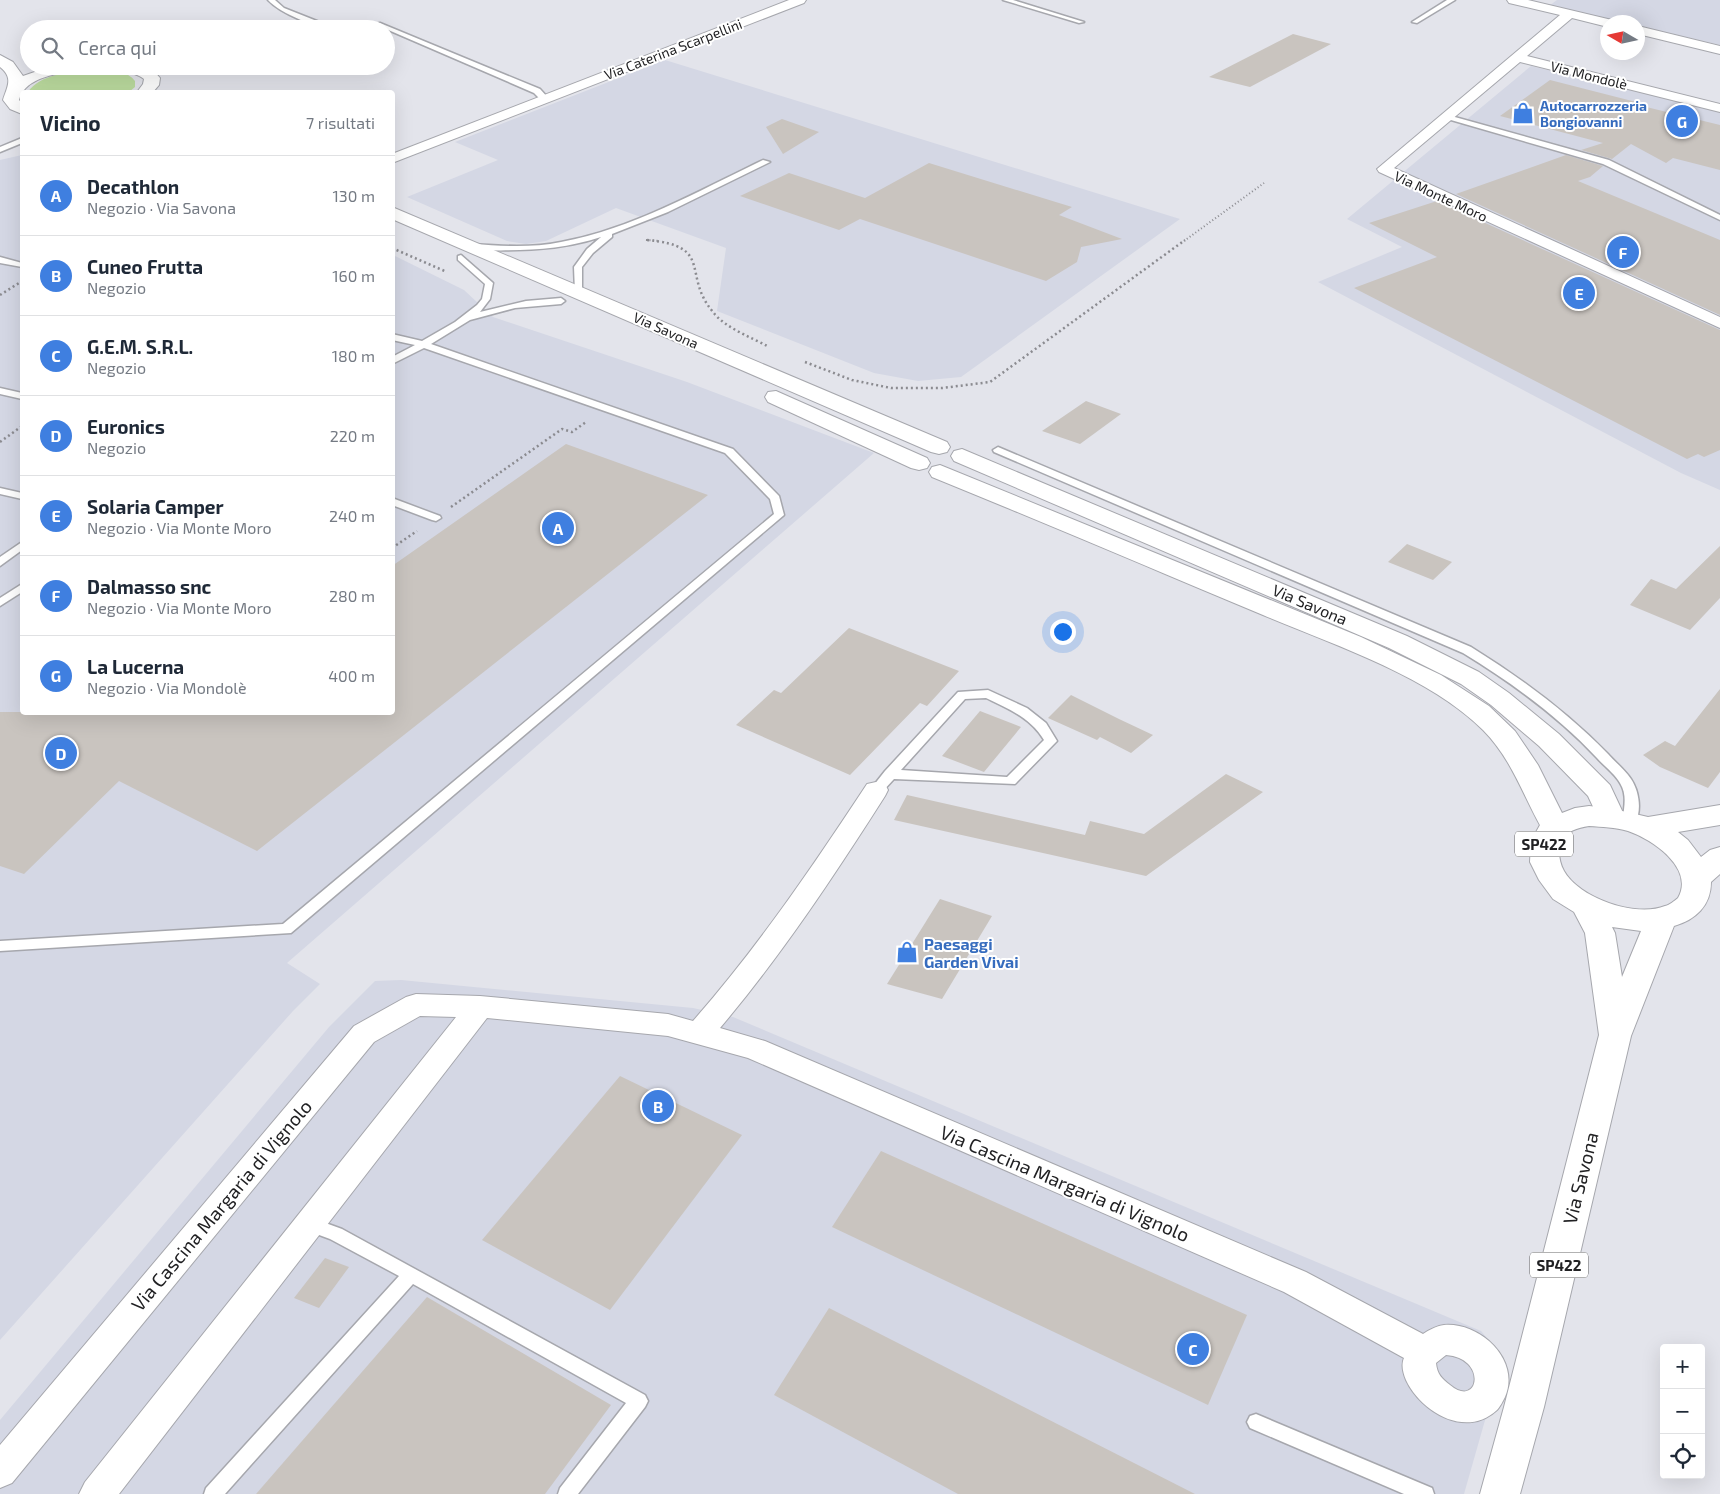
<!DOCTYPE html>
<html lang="it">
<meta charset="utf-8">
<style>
:root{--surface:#fff;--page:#f6f6f7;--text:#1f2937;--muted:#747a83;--line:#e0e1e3;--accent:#d93025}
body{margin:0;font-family:"Exo 2",sans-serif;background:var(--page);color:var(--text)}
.controls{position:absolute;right:15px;bottom:15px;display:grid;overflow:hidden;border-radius:5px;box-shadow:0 5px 20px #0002}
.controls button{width:45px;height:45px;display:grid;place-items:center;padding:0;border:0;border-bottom:1px solid var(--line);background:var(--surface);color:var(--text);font:25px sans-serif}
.compass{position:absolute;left:1600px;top:15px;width:45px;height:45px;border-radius:50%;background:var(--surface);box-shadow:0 5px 20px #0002;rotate:279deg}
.you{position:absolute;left:1062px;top:631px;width:18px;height:18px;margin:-12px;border:4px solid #fff;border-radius:50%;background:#1a73e8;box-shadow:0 0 0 8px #1a73e833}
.badge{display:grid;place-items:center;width:32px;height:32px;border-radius:50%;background:var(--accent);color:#fff;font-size:16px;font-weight:700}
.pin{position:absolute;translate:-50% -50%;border:2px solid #fff;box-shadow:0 1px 5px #0006}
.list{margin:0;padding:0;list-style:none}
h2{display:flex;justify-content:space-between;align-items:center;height:65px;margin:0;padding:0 20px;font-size:21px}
h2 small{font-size:16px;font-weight:400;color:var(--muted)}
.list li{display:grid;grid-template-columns:32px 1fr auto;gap:15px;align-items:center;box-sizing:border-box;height:80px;padding:0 20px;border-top:1px solid var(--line)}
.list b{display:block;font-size:19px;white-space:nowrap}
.list p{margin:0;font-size:16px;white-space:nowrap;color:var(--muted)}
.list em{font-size:16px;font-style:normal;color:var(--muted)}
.icon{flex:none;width:28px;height:28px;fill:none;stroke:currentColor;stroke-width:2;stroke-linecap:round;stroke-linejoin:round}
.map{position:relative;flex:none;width:1720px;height:1494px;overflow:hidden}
.search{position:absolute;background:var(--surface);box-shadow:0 5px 20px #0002;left:20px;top:20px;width:375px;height:55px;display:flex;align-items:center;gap:12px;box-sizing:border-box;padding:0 18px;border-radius:28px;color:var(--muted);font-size:19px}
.panel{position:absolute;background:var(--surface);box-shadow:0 5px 20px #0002;left:20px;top:90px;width:375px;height:625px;border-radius:5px}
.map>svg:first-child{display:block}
.built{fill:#d4d7e4}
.green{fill:#bcdc9f}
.building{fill:#c9c4bf}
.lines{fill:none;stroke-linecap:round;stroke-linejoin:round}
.lane-casing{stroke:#a6a7ad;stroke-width:3}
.street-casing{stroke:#a6a7ad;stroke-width:2}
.secondary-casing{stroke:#a6a7ad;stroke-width:2}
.primary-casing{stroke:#a6a7ad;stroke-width:2}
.path-far1{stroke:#8b8b90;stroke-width:2;stroke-dasharray:1 2.5;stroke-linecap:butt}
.path{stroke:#8b8b90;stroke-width:2.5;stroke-dasharray:2 3;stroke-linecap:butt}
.lane{fill:#fff;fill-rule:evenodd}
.street{fill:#fff;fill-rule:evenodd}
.secondary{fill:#fff;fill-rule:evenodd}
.primary{fill:#fff;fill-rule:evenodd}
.labels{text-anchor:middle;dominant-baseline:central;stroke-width:4;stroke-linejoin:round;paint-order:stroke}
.far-street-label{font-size:14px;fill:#212123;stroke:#fff}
.far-shop-label{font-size:14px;font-weight:bold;fill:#366cbe;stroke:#fff;text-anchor:start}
.shield{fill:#fff;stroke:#646465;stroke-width:1}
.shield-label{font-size:15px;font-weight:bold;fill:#212123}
.street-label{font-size:16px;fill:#212123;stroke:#fff}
.shop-label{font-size:16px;font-weight:bold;fill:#366cbe;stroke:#fff;text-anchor:start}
.near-street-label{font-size:19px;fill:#212123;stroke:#fff}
</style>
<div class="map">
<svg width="1720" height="1494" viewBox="0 0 1720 1494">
<rect width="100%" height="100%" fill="#e3e4eb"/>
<g class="built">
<polygon points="1557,0 1720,0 1720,45 1638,26 1638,22 1623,22 1549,6"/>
<polygon points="665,60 1180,219 961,377 918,381 874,373 717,311 726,248 616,208 546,241 526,244 507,241 407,197 498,160 455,142"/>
<polygon points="1531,66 1720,112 1720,490 1681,473 1318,282 1402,247 1347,219"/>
<polygon points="22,155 22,712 392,712 393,255 464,290 493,317 687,382 874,453 287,963 320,984 293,1011 0,1340 0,160"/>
<polygon points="401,980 693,1008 733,1017 1481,1331 1503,1357 1464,1494 0,1494 0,1420 329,1027 375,981"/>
</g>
<path class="green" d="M 89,70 C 104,70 126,68 135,81 L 135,87 L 129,92 L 28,92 C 40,74 70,72 89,70 Z"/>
<g class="building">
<polygon points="1293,34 1331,44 1250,87 1209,77"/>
<polygon points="1550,80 1636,102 1634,104 1720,125 1720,170 1673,158 1666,163 1631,144 1612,159 1581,150 1603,143 1500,116"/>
<polygon points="782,119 819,132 783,154 766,127"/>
<polygon points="1566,155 1603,166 1590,177 1578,181 1720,240 1720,315 1456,194"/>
<polygon points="929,163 1072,207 1059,215 1122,239 1081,247 1077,262 1046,281 860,219 839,230 740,196 789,173 865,198"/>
<polygon points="1437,201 1720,330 1720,450 1704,457 1698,454 1687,459 1354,288 1437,257 1369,223"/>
<polygon points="1086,401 1121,414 1080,444 1042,431"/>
<polygon points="566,444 708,495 257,851 119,781 24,874 0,866 0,712 392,712 392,566"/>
<polygon points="1407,544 1452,562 1433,580 1388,562"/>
<polygon points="1720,546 1720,598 1690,630 1630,605 1651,579 1676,589"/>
<polygon points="849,628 959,671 927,706 920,703 850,775 736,725 774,690 781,693"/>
<polygon points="1720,689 1720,772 1708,788 1660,767 1643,755 1665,741 1675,746"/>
<polygon points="1071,695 1119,719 1153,735 1131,753 1100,737 1097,740 1048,718"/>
<polygon points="980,711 1021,727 984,772 942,756"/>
<polygon points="1226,774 1263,792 1146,876 894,820 907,795 1085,835 1090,821 1144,834"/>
<polygon points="940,899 992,916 942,999 887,984"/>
<polygon points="620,1076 742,1135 610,1310 482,1240"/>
<polygon points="881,1151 1247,1315 1208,1405 832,1227"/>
<polygon points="325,1258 349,1267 319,1308 294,1298"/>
<polygon points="427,1297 611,1405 545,1494 256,1494"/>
<polygon points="829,1308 1195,1494 958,1494 774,1395"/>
</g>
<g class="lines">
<g class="lane-casing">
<g id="lane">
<path d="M 268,0 L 275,0 L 284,8 L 337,29 C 318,29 281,14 268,0 Z"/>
<polygon points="1003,0 1013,0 1084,22 1079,23"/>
<polygon points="1447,0 1455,0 1417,23 1412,22"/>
<polygon points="380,23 540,89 550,100 543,102 534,93 386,29 379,27 348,29"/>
<polygon points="1444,114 1609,160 1720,215 1720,220 1603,164 1444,118"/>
<polygon points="22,138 22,143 0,152 0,147"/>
<path d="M 763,160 L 770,162 L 668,212 L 612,234 L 612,237 L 593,253 L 582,267 L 582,294 L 579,295 L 575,292 L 574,267 L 587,249 L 601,237 C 559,251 517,251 473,250 L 469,247 L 473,244 C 502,246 532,248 561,242 C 632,229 698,191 763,160 Z"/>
<polygon points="461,255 493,283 490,299 480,312 526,301 561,298 565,301 561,304 515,308 470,320 431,344 733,449 779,496 784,515 291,933 0,951 0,941 283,924 774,514 770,499 725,453 424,348 392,364 392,357 415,345 392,340 392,334 422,341 455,322 477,305 482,299 485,284 458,260 458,256"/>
<polygon points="0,257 22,263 22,267 0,263"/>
<polygon points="0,388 22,393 22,399 0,394"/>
<path d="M 998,447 L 1471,647 C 1521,678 1567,712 1608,754 C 1615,762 1625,770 1631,779 C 1639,791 1642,810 1635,823 L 1625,823 C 1620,815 1630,799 1620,783 C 1615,774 1604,766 1597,758 C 1558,716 1512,683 1463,653 L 994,452 L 993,450 Z"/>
<polygon points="0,488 22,493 22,499 0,494"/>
<polygon points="392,498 440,516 441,518 436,521 432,520 392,505"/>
<polygon points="22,542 22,550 0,566 0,557"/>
<polygon points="22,584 22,592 0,606 0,598"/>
<path d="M 988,690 L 1027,708 L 1046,723 L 1057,741 L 1015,784 L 894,779 L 881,793 L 871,793 L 870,790 L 885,771 L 958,692 ZM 986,698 C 1009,709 1031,718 1044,740 L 1007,777 L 901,770 L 965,699 Z"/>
<polygon points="309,1217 342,1229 645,1395 648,1401 645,1407 578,1494 558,1494 560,1488 626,1403 413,1284 225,1494 204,1494 206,1488 399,1276 330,1239 303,1229 301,1224 303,1219"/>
<polygon points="1256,1414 1432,1488 1434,1494 1404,1494 1250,1428 1247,1422 1250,1416"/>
</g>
</g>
<g class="street-casing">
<g id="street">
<polygon points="789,0 806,0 804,3 392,163 392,154"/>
<polygon points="1507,0 1528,0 1612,20 1614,22 1608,22 1608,27 1572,18 1527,56 1720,104 1720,112 1520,62 1394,168 1720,317 1720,328 1379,172 1377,169 1560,15 1509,3"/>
<polygon points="1638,26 1720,46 1720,54 1638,34"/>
<path d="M 876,782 L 885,784 L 888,790 L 885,796 C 834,876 781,956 720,1028 L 765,1041 L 1306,1272 L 1423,1334 C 1429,1330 1436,1326 1444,1325 C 1480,1322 1521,1360 1505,1397 C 1503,1401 1500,1407 1497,1410 C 1466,1439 1421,1412 1406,1380 C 1403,1373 1401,1365 1404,1358 L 1284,1292 L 748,1058 L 668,1036 L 487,1018 L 119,1494 L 79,1494 L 85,1482 L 456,1017 L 420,1016 L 374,1042 L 12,1483 L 0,1488 L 0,1445 L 354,1026 L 406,997 L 416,994 L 480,996 L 668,1014 L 693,1021 C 758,947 813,866 867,784 ZM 1446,1355 C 1488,1358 1479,1409 1450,1385 C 1442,1379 1437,1374 1436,1363 Z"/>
</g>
</g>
<g class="secondary-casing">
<g id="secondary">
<path d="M 0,55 L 13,62 L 23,76 L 52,66 L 82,66 L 79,69 C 60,74 25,76 19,100 L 22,103 L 22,114 L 10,109 L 3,100 C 7,87 14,78 0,67 Z"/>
<path d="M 120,66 C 136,66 150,64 160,78 L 159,85 L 153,92 L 137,92 L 143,84 L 144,79 C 137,73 126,73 120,66 Z"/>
<polygon points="392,207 947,442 950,447 947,452 939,454 931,452 392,219"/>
<polygon points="776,391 927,458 930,463 927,468 919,470 911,468 768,402 765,397 768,392"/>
<polygon points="962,449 1407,636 1479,672 1509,693 1559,734 1610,785 1625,817 1621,824 1611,827 1601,824 1588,796 1539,746 1491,705 1461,684 1389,648 954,461 951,456 954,451"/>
<path d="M 940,465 L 1361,637 L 1441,675 L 1489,706 L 1515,731 L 1538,765 L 1569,827 L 1565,834 L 1555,837 L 1545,834 C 1524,799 1513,760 1483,730 C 1429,676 1334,645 1263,615 C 1153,569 1043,522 932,477 L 929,472 L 932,467 Z"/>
</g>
</g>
<g class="primary-casing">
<path id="primary" d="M 1720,805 L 1720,825 L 1678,832 L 1688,840 L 1701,857 L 1710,850 L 1720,847 L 1720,874 L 1711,882 C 1711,906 1695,920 1674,926 L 1631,1036 L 1544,1407 L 1520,1494 L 1480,1494 L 1504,1407 L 1599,1035 L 1585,933 L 1574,912 L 1553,899 L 1539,880 L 1530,862 L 1531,841 L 1540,825 L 1549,818 L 1575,808 L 1589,806 L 1609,808 L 1648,817 ZM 1589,826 C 1602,827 1615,827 1628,831 C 1652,839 1695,868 1678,898 C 1674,901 1670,905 1665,906 C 1636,918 1579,898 1564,871 C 1559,862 1558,852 1560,841 C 1567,831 1577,828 1589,826 ZM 1612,927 L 1641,931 L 1622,977 L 1615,933 Z"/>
</g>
<g class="path-far1">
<polyline points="646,240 660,241"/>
<polyline points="1184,241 1264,183"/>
</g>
<g class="path">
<path d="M 647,240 C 715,246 681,274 713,312 C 725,328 751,337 769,347"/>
<polyline points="392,248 447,272"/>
<polyline points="0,295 19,283"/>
<polyline points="805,362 852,380 891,388 942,388 990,382 1185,240"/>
<polyline points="0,442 22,426"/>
<polyline points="451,507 562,429 572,432 586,422"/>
<polyline points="392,548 417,531"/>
</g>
<use href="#lane" class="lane"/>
<use href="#street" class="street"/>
<use href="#secondary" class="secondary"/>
<use href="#primary" class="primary"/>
</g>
<defs>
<g id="shop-bare" transform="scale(1.725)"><path d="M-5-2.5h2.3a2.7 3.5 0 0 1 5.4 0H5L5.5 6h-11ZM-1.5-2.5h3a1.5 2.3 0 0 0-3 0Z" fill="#3f7fe0" stroke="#fff" stroke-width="2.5" paint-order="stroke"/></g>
</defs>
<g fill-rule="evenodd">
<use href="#shop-bare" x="1523" y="113"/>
<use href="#shop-bare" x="907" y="952"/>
</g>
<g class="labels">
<g class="far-street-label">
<text transform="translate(673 49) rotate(-21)">Via Caterina Scarpellini</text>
<text transform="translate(1589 75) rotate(14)">Via Mondolè</text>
<text transform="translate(1441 196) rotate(25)">Via Monte Moro</text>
<text transform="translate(666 330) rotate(24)">Via Savona</text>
</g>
<g class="far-shop-label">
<text x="1540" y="105">Autocarrozzeria<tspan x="1540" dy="16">Bongiovanni</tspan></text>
</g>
<g class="shield">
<rect x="1515" y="831.5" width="58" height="25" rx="4"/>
<rect x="1530" y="1252.5" width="58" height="25" rx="4"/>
</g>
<g class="shield-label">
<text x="1544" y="844">SP422</text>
<text x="1559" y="1265">SP422</text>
</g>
<g class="street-label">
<text transform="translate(1310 604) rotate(23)">Via Savona</text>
</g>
<g class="shop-label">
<text x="924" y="943">Paesaggi<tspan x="924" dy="18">Garden Vivai</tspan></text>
</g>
<g class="near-street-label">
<text transform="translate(1580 1178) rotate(-76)">Via Savona</text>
<text transform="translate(1065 1183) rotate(23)">Via Cascina Margaria di Vignolo</text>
<text transform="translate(221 1205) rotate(-50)">Via Cascina Margaria di Vignolo</text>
</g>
</g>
</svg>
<div class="controls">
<button>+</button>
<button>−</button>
<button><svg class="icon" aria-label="locate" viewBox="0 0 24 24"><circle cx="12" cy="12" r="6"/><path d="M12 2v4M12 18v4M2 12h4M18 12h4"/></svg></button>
</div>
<svg class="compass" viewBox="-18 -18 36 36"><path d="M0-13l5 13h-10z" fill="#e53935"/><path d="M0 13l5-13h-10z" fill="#747a83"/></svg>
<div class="you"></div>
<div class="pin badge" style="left:558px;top:528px;background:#3f7fe0">A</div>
<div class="pin badge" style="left:658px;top:1106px;background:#3f7fe0">B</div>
<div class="pin badge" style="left:1193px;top:1349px;background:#3f7fe0">C</div>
<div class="pin badge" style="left:61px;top:753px;background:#3f7fe0">D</div>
<div class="pin badge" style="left:1579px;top:293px;background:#3f7fe0">E</div>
<div class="pin badge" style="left:1623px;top:252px;background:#3f7fe0">F</div>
<div class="pin badge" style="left:1682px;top:121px;background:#3f7fe0">G</div>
<div class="search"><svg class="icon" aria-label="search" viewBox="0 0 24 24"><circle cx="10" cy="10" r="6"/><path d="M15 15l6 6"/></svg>Cerca qui</div>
<section class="panel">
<h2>Vicino<small>7 risultati</small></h2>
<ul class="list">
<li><span class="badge" style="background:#3f7fe0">A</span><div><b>Decathlon</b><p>Negozio · Via Savona</p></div><em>130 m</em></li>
<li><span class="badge" style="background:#3f7fe0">B</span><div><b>Cuneo Frutta</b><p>Negozio</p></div><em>160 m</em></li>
<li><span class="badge" style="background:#3f7fe0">C</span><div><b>G.E.M. S.R.L.</b><p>Negozio</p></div><em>180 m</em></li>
<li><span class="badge" style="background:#3f7fe0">D</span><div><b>Euronics</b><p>Negozio</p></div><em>220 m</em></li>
<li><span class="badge" style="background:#3f7fe0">E</span><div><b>Solaria Camper</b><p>Negozio · Via Monte Moro</p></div><em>240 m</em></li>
<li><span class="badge" style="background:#3f7fe0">F</span><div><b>Dalmasso snc</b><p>Negozio · Via Monte Moro</p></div><em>280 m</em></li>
<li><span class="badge" style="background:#3f7fe0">G</span><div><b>La Lucerna</b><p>Negozio · Via Mondolè</p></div><em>400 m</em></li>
</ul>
</section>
</div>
